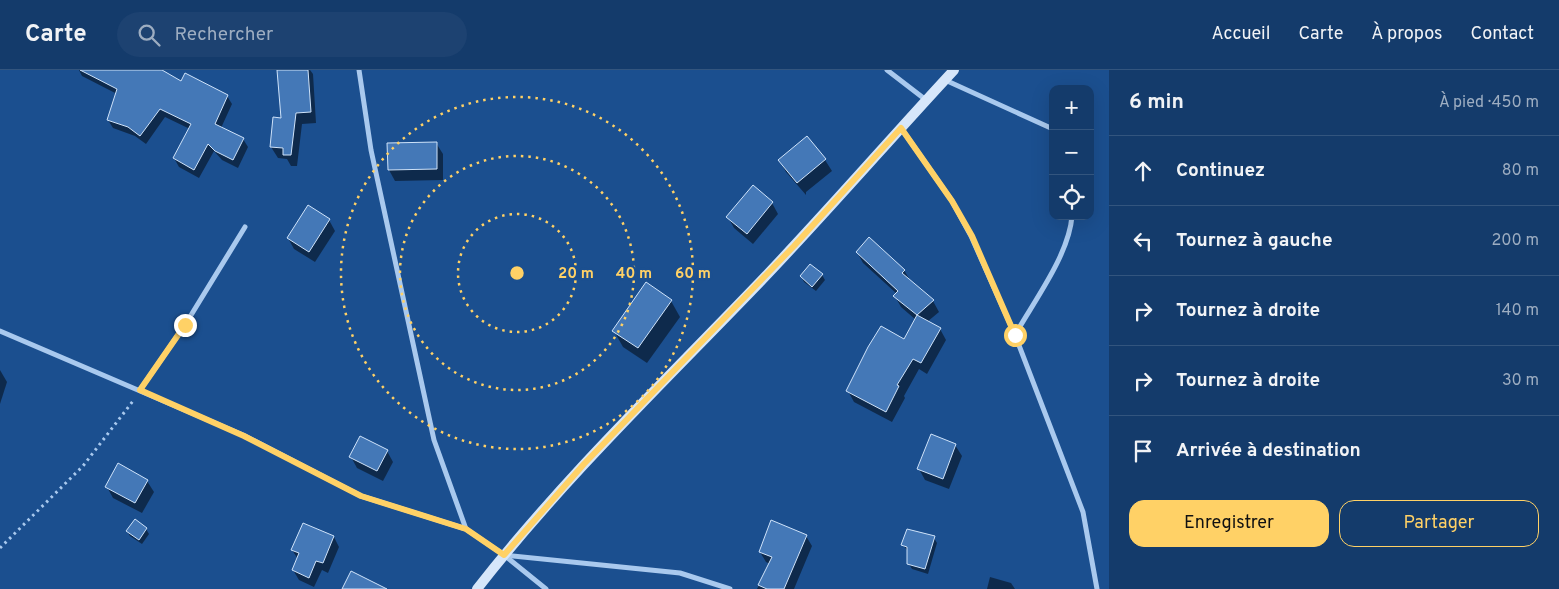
<!DOCTYPE html>
<html lang="fr">
<meta charset="utf-8">
<style>
:root{--surface:#143b6b;--page:#1d4271;--text:#f1f3f6;--muted:#9dadc1;--line:#33557e;--accent:#ffd166}
body{margin:0;font-family:Overpass,sans-serif;background:var(--page);color:var(--text)}
.controls{position:absolute;right:15px;top:15px;display:grid;overflow:hidden;border-radius:10px;box-shadow:0 5px 20px #0002}
.controls button{width:45px;height:45px;display:grid;place-items:center;padding:0;border:0;border-bottom:1px solid var(--line);background:var(--surface);color:var(--text);font:25px sans-serif}
.stop{position:absolute;width:15px;height:15px;margin:-11px;border:4px solid #ffd166;border-radius:50%;background:#fff}
.stop.end{background:#ffd166;border-color:#fff;box-shadow:0 1px 5px #0008}
.list{margin:0;padding:0;list-style:none}
h2{display:flex;justify-content:space-between;align-items:center;height:65px;margin:0;padding:0 20px;font-size:21px}
h2 small{font-size:16px;font-weight:400;color:var(--muted)}
.list li{display:grid;grid-template-columns:32px 1fr auto;gap:15px;align-items:center;box-sizing:border-box;height:70px;padding:0 20px;border-top:1px solid var(--line)}
.list b{display:block;font-size:19px;white-space:nowrap}
.list em{font-size:16px;font-style:normal;color:var(--muted)}
.actions{display:flex;gap:10px;padding:15px 20px}
.actions a{flex:1;padding:11px 0;border:1px solid var(--accent);border-radius:15px;text-align:center;font-size:18px;color:var(--accent)}
.actions .main{background:var(--accent);color:#111}
.icon{flex:none;width:28px;height:28px;fill:none;stroke:currentColor;stroke-width:2;stroke-linecap:round;stroke-linejoin:round}
.map{position:relative;flex:none;width:1109px;height:519px;overflow:hidden}
header{display:flex;align-items:center;gap:30px;box-sizing:border-box;height:70px;padding:0 25px;background:var(--surface);border-bottom:1px solid var(--line)}
header strong{font-size:24px}
nav{display:flex;gap:28px;margin-inline-start:auto;font-size:18px}
.search{width:350px;height:45px;background:var(--page);display:flex;align-items:center;gap:12px;box-sizing:border-box;padding:0 18px;border-radius:28px;color:var(--muted);font-size:19px}
main{display:flex}
aside{flex:1;background:var(--surface)}
.map>svg:first-child{display:block}
.shadow{fill:#0007}
.building{fill:#4478b7;stroke:#cfe3fa}
.lines{fill:none;stroke-linecap:round;stroke-linejoin:round}
.path{stroke:#a9c9ee;stroke-width:3;stroke-dasharray:2.5 4;stroke-linecap:butt}
.street{stroke:#a9c9ee;stroke-width:5}
.secondary{stroke:#d6e6fa;stroke-width:10}
.route{stroke:#ffd166;stroke-width:6}
.ring{fill:none;stroke:#ffd166;stroke-width:2.5;stroke-dasharray:2.5 5}
.centre{fill:#ffd166;stroke:#1b4f8f;stroke-width:2.5}
.ring-label{font-size:15px;text-anchor:middle;font-weight:bold;fill:#ffd166;stroke:#1b4f8f;stroke-width:4.5;stroke-linejoin:round;paint-order:stroke}
</style>
<header>
<strong>Carte</strong>
<div class="search"><svg class="icon" aria-label="search" viewBox="0 0 24 24"><circle cx="10" cy="10" r="6"/><path d="M15 15l6 6"/></svg>Rechercher</div>
<nav><a>Accueil</a><a>Carte</a><a>À propos</a><a>Contact</a></nav>
</header>
<main>
<div class="map">
<svg width="1109" height="519" viewBox="0 0 1109 519">
<rect width="100%" height="100%" fill="#1b4f8f"/>
<g class="shadow">
<polygon points="79,0 160,0 182,13 227,26 232,34 221,58 243,69 248,77 238,98 222,90 214,81 199,108 179,97 174,88 190,59 165,47 146,74 135,66 113,58 108,50 117,24 82,6"/>
<polygon points="280,0 310,0 313,4 316,53 302,54 297,96 291,96 287,89 278,88 271,77 282,50"/>
<polygon points="807,68 825,90 832,101 806,122 806,125 786,102 780,91"/>
<polygon points="436,73 443,84 443,110 395,111 389,100"/>
<polygon points="772,133 778,144 753,174 734,158 728,147"/>
<polygon points="329,150 335,161 315,192 294,179 288,168"/>
<polygon points="857,182 904,200 911,212 933,231 939,242 927,252 940,259 946,270 927,304 919,299 904,326 905,328 892,352 854,332 848,321 904,271 916,250 901,237 895,226 897,224 863,193"/>
<polygon points="822,205 825,210 816,221 804,212 801,206"/>
<polygon points="671,231 680,247 647,293 623,277 614,261"/>
<polygon points="0,300 7,312 0,334"/>
<polygon points="955,375 962,386 949,419 925,410 919,399"/>
<polygon points="387,381 393,392 383,411 357,398 351,387"/>
<polygon points="147,411 154,422 142,443 113,428 107,417"/>
<polygon points="303,455 334,467 339,477 328,503 322,500 314,517 299,510 293,500 298,489 292,480"/>
<polygon points="146,459 149,464 142,474 130,466 127,461"/>
<polygon points="806,466 812,476 794,519 757,519 770,494 766,492 760,482"/>
<polygon points="934,468 937,473 928,504 912,499 909,494 908,481 903,475"/>
<polygon points="990,507 1011,513 1015,519 987,519"/>
</g>
<g class="building">
<polygon points="80,0 162,0 181,11 185,3 228,25 215,54 244,68 233,90 215,81 208,74 194,100 173,88 191,54 160,39 140,66 128,57 107,50 117,19"/>
<polygon points="277,0 308,0 311,42 296,43 291,85 283,85 283,78 270,77 273,47 281,48"/>
<polygon points="807,66 826,89 797,113 778,90"/>
<polygon points="437,72 437,99 388,100 387,73"/>
<polygon points="753,115 773,132 747,164 726,147"/>
<polygon points="308,135 330,149 309,182 287,168"/>
<polygon points="869,167 905,200 902,203 934,230 917,245 893,226 898,221 856,182"/>
<polygon points="810,194 823,204 812,217 800,206"/>
<polygon points="646,212 672,230 638,278 612,261"/>
<polygon points="917,245 941,258 921,293 913,289 897,315 899,316 886,342 846,321 868,277 881,256 904,269"/>
<polygon points="931,364 956,374 943,409 917,399"/>
<polygon points="360,366 388,380 377,401 349,387"/>
<polygon points="118,393 148,410 135,433 105,417"/>
<polygon points="135,449 147,458 139,470 126,461"/>
<polygon points="771,450 807,465 784,519 767,519 758,515 772,487 759,482"/>
<polygon points="303,453 334,466 323,493 316,491 309,508 292,500 299,483 291,480"/>
<polygon points="907,459 935,466 925,499 907,494 907,477 901,475"/>
<polygon points="351,501 387,519 342,519"/>
</g>
<g class="lines">
<polyline class="path" points="0,478 83,396 133,331"/>
<g class="street">
<polyline points="359,0 371,80 434,370 466,459"/>
<polyline points="887,0 926,30"/>
<polyline points="945,10 1053,59"/>
<path d="M 901,58 L 952,131 L 971,166 L 1015,265 C 1034,231 1069,185 1072,146"/>
<polyline points="0,261 243,365 361,426 466,459 504,485 546,519"/>
<polyline points="1015,265 1083,442 1097,519"/>
<polyline points="140,320 185,255 245,157"/>
<polyline points="504,485 680,503 730,519"/>
</g>
<path class="secondary" d="M 477,519 C 563,409 664,312 760,212 C 826,143 889,70 954,0"/>
</g>
<g class="lines">
<polyline class="route" points="185,255 140,320 244,366 361,426 466,459 504,485 584,394 794,176 901,58 952,131 972,166 1015,265"/>
</g>
<g class="ring">
<circle cx="517" cy="203" r="59"/>
<circle cx="517" cy="203" r="117"/>
<circle cx="517" cy="203" r="176"/>
</g>
<circle cx="517" cy="203" r="8" class="centre"/>
<g class="ring-label">
<text x="576" y="208">20 m</text>
<text x="634" y="208">40 m</text>
<text x="693" y="208">60 m</text>
</g>
</svg>
<div class="controls">
<button>+</button>
<button>−</button>
<button><svg class="icon" aria-label="locate" viewBox="0 0 24 24"><circle cx="12" cy="12" r="6"/><path d="M12 2v4M12 18v4M2 12h4M18 12h4"/></svg></button>
</div>
<div class="stop" style="left:1015px;top:265px"></div>
<div class="stop end" style="left:185px;top:255px"></div>
</div>
<aside>
<h2>6 min<small>À pied · 450 m</small></h2>
<ul class="list">
<li><svg class="icon" aria-label="ahead" viewBox="0 0 24 24"><path d="M12 20V5M6 11l6-6 6 6"/></svg><div><b>Continuez</b></div><em>80 m</em></li>
<li><svg class="icon" aria-label="left" viewBox="0 0 24 24"><path d="M17 20v-9H6M10 6l-5 5 5 5"/></svg><div><b>Tournez à gauche</b></div><em>200 m</em></li>
<li><svg class="icon" aria-label="right" viewBox="0 0 24 24"><path d="M7 20v-9h11M14 6l5 5-5 5"/></svg><div><b>Tournez à droite</b></div><em>140 m</em></li>
<li><svg class="icon" aria-label="right" viewBox="0 0 24 24"><path d="M7 20v-9h11M14 6l5 5-5 5"/></svg><div><b>Tournez à droite</b></div><em>30 m</em></li>
<li><svg class="icon" aria-label="arrive" viewBox="0 0 24 24"><path d="M6 21V4h12l-3 4 3 4H6"/></svg><div><b>Arrivée à destination</b></div></li>
</ul>
<div class="actions"><a class="main">Enregistrer</a><a>Partager</a></div>
</aside>
</main>
